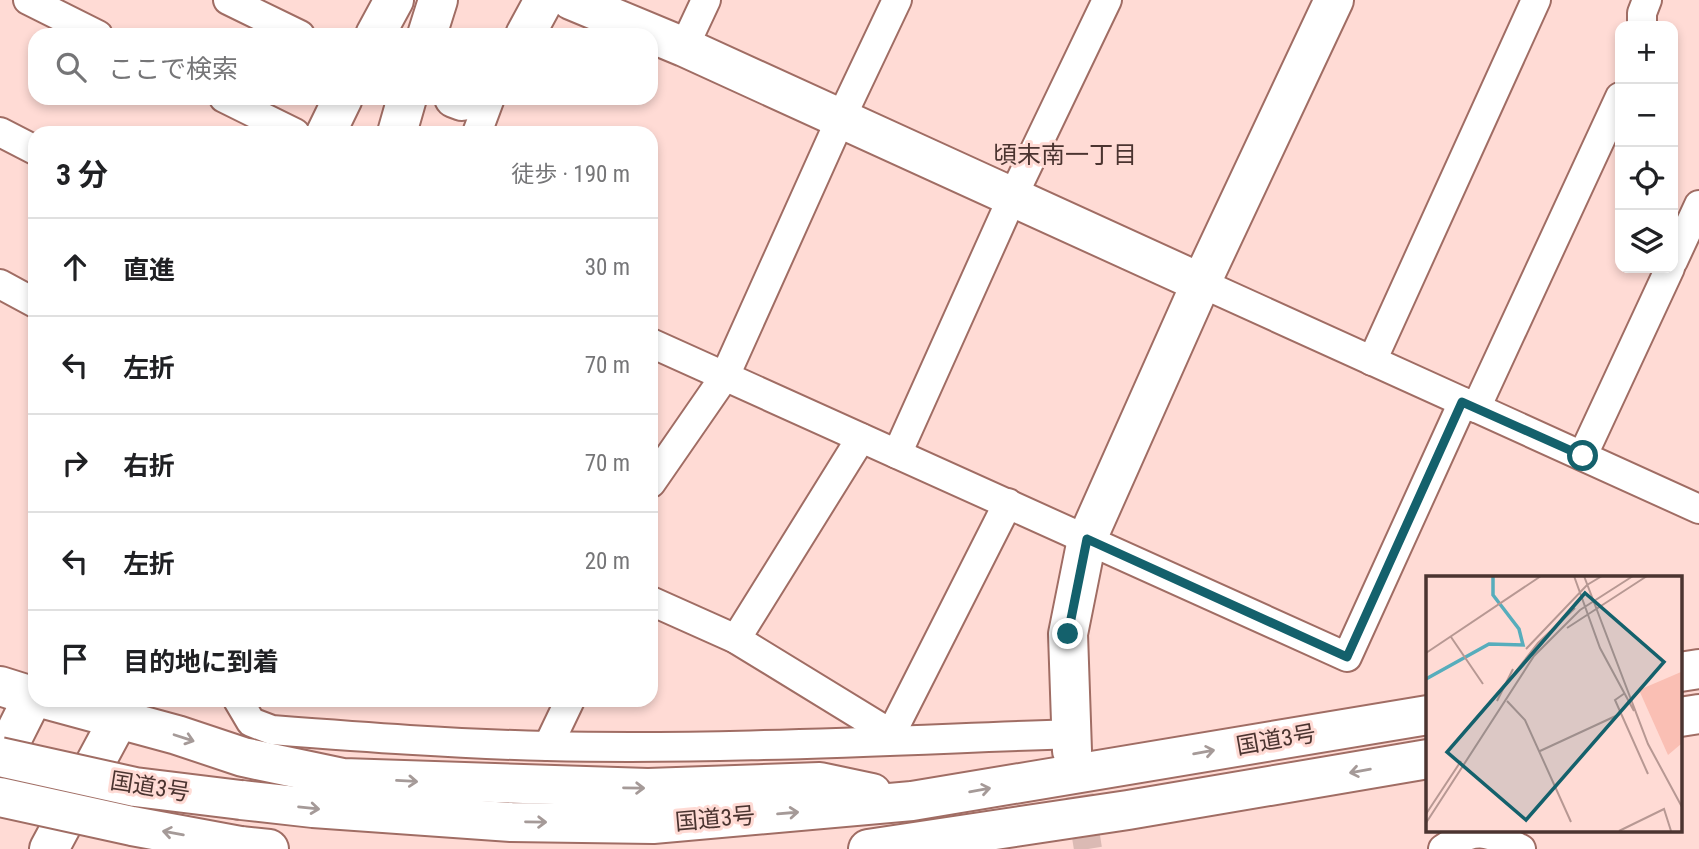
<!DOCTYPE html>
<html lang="ja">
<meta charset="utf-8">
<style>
:root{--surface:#fff;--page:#f6f6f6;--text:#202124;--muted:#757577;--line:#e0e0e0}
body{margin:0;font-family:"Roboto Condensed","Noto Sans JP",sans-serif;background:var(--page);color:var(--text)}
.controls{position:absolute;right:21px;top:21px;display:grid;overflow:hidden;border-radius:14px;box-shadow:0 4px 10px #0003}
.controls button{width:63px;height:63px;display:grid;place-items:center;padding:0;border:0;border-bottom:2px solid var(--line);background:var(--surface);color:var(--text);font:35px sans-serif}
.stop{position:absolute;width:21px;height:21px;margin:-16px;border:5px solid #14616c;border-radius:50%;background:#fff}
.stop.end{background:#14616c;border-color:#fff;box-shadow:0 2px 7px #0008}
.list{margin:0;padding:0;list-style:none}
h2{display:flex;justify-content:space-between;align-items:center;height:91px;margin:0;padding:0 28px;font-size:30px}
h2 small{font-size:23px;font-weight:400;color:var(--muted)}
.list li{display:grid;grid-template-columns:46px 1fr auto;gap:21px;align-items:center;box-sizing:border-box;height:98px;padding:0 28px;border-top:2px solid var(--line)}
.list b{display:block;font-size:26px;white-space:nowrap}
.list em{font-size:23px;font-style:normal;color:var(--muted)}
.icon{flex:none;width:38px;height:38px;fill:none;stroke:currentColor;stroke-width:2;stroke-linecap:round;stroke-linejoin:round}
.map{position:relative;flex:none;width:1699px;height:849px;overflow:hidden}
.search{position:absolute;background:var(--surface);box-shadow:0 4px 10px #0003;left:28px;top:28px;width:630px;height:77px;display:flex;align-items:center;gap:18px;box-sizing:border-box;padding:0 24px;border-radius:21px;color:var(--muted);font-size:26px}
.panel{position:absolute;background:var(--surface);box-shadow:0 4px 10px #0003;left:28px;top:126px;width:630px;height:581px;border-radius:21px}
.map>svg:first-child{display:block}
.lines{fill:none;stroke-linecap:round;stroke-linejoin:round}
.street-tunnel{stroke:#dbbab4;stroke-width:28;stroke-dasharray:28 14;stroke-linecap:butt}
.street-casing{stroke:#a06d64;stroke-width:32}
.secondary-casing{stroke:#a06d64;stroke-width:42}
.highway-casing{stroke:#a06d64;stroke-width:42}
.street{stroke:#fff;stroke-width:28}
.secondary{stroke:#fff;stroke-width:38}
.highway{stroke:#fff;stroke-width:38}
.highway-bridge-casing{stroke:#a06d64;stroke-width:42;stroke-linecap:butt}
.highway-bridge{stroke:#fff;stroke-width:38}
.oneway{stroke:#a59a98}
.route{stroke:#14616c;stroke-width:9}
.labels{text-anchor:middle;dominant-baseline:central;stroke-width:6;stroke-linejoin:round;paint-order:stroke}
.street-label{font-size:23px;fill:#4b3430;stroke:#ffdbd5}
.neighbourhood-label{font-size:24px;fill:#4b3430;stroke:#ffdbd5}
.inset-river{fill:none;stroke:#57adbc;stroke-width:3.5}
.inset-road{fill:none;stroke:#b79893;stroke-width:2}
.view{fill:#14616c;fill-opacity:0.15;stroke:#14616c;stroke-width:3.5}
.inset-edge{fill:none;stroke:#4b3430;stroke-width:3.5}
</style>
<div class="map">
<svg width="1699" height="849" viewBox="0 0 1699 849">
<rect width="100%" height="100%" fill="#ffdbd5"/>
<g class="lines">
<polyline class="street-tunnel" points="1073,754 1088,849"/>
<g class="street-casing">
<g id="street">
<polyline points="28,0 98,35"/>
<polyline points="228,0 300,35"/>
<polyline points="1642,26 1642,13 1647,0"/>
<polyline points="684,47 706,0"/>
<polyline points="224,98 295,133"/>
<polyline points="0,132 35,150"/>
<polyline points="477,133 490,98"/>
<polyline points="1673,261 1699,205"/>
<polyline points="1201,283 1699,509"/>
<polyline points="0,284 35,303"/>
<polyline points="651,343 1347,657 1463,402"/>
<polyline points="1372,361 1536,0"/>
<polyline points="1476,408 1620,97"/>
<polyline points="897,454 1012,198 1107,0"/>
<polyline points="1583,455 1670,268"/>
<polyline points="651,483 725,376 841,118 897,0"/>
<polyline points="651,601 736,639 891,734 1008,503"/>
<polyline points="736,639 861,438"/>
<path d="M 238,700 L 251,722 L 272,730 C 363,737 455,744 547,746 C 722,750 897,740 1072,734"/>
<polyline points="548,746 570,700"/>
<path d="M 1443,849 C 1477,825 1487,832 1521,849"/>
</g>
</g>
<g class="secondary-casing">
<g id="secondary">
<polyline points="571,0 684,47 1201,283"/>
<polyline points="375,35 394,0"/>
<polyline points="427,35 438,0"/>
<polyline points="525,35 544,0"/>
<polyline points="454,98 462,101 476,98"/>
<polyline points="326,133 343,98"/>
<polyline points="397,133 407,98"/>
<polyline points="1072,751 1068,634 1087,539 1201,283 1334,0"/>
<polyline points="0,763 35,693"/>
<polyline points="49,849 129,700"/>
</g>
</g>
<g class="highway-casing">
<g id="highway">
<polyline points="1680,672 1699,669"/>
<polyline points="0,686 35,697"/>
<polyline points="48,700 177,735 243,757 343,778 648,788 820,782 872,793"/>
<polyline points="1680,717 1699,714"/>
<polyline points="241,800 313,808 511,822 653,824 912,801 1428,715"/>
<polyline points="240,846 269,849"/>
<polyline points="868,849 1128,810 1428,759"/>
</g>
</g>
<use href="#street" class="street"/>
<use href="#secondary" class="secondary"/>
<use href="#highway" class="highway"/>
<g class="highway-bridge-casing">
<g id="highway-bridge">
<polyline points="0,757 135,787 241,800"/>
<polyline points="0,797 132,826 240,846"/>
</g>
</g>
<use href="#highway-bridge" class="highway-bridge"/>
</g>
<defs><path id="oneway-shaft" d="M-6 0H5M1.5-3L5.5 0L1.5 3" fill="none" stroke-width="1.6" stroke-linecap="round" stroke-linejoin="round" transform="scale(1.75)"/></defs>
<g class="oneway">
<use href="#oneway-shaft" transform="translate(184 738) rotate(18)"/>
<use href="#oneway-shaft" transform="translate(1204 752) rotate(-10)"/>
<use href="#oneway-shaft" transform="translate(1360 771) rotate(170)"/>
<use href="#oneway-shaft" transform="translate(407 781) rotate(3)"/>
<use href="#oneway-shaft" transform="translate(634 788) rotate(1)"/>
<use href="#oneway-shaft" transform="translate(980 790) rotate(-10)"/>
<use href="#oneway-shaft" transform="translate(309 808) rotate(6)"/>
<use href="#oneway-shaft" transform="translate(788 813) rotate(-5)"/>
<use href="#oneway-shaft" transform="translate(536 822) rotate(1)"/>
<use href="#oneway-shaft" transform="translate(173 833) rotate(-170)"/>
</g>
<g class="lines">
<polyline class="route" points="1068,634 1087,539 1347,657 1462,402 1583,456"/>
</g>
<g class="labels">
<g class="street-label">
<text transform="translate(1276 740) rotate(-10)">国道3号</text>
<text transform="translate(150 787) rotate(9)">国道3号</text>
<text transform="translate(715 819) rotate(-5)">国道3号</text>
</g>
<g class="neighbourhood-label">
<text x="1065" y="155">頃末南一丁目</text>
</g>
</g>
<g transform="translate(1426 576)">
<rect width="256" height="256" fill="#ffdbd5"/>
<path d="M 255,96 L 255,168 L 242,179 L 213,114 Z" fill="#fabfb4"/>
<path class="inset-river" d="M 0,103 L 63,68 L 97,69 L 93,53 L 67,19 L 67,0"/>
<path class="inset-road" d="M 148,0 L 174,72 L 208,135M 158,0 L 222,168 L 256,231M 141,52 L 221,0M 25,61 L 57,108M 100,73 L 161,9 L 176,0M 0,77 L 115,0M 87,99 L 112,67 L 149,32M 199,117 L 189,124 L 222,198M 71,125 L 87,93M 81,125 L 99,144 L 145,246M 114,175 L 194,138M 0,238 L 35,185M 0,247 L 108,80 L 154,34 L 207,0M 193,255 L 238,233 L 245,255"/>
<path class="view" d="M 159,17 L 238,86 L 100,244 L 21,176 Z"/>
<rect width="256" height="256" class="inset-edge"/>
</g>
</svg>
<div class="controls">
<button>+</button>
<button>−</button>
<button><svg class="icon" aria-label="locate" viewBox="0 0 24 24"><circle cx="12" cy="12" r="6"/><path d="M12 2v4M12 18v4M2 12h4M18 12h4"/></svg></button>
<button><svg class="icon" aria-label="layers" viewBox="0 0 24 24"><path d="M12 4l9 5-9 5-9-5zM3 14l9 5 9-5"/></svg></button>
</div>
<div class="stop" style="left:1583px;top:456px"></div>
<div class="stop end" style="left:1068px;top:634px"></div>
<div class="search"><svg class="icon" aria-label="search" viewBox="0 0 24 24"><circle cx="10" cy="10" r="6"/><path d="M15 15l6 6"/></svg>ここで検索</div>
<section class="panel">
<h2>3 分<small>徒歩 · 190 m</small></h2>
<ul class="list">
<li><svg class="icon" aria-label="ahead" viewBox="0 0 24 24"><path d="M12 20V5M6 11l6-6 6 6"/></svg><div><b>直進</b></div><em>30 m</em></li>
<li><svg class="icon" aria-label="left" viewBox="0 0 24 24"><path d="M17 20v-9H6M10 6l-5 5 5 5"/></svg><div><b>左折</b></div><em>70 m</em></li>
<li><svg class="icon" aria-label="right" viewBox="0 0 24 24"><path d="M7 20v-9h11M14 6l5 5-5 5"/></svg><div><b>右折</b></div><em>70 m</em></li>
<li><svg class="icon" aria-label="left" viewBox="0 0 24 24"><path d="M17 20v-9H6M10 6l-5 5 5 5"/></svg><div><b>左折</b></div><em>20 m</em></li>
<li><svg class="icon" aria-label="arrive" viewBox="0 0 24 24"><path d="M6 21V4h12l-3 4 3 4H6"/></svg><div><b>目的地に到着</b></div></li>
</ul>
</section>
</div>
